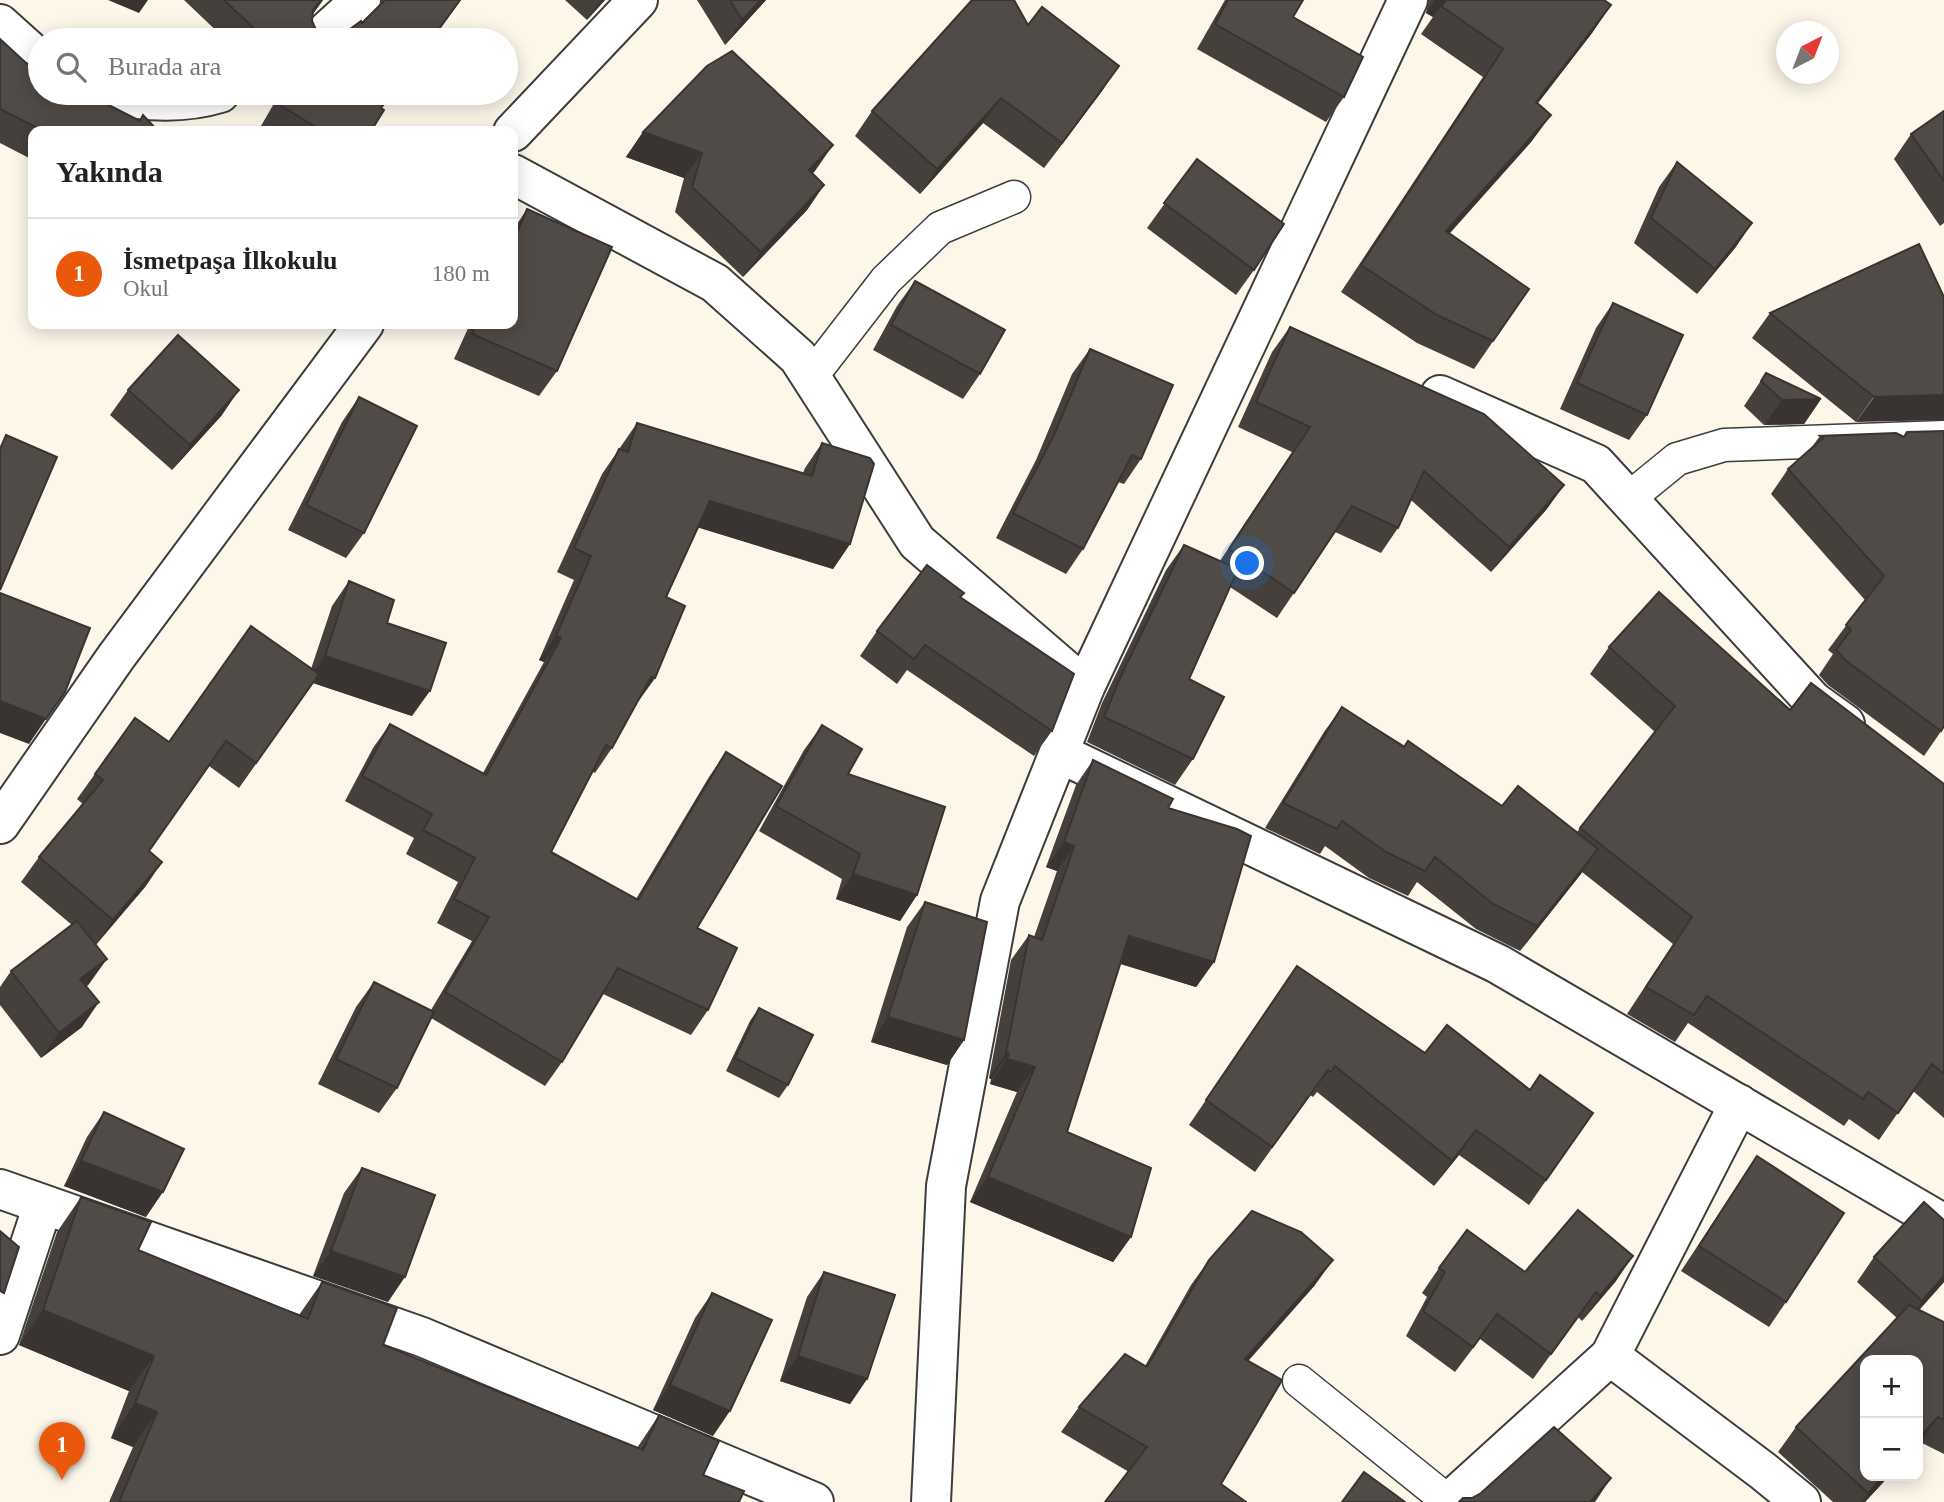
<!DOCTYPE html>
<html lang="tr">
<meta charset="utf-8">
<style>
:root{--surface:#fff;--page:#f2f2f2;--text:#222;--muted:#767676;--line:#e0e0e0;--accent:#ea580c}
body{margin:0;font-family:Georgia,serif;background:var(--page);color:var(--text)}
.controls{position:absolute;right:21px;bottom:21px;display:grid;overflow:hidden;border-radius:14px;box-shadow:0 4px 18px #0003}
.controls button{width:63px;height:63px;display:grid;place-items:center;padding:0;border:0;border-bottom:2px solid var(--line);background:var(--surface);color:var(--text);font:35px sans-serif}
.compass{position:absolute;left:1776px;top:21px;width:63px;height:63px;border-radius:50%;background:var(--surface);box-shadow:0 4px 18px #0003;rotate:42deg}
.you{position:absolute;left:1248px;top:564px;width:24px;height:24px;margin:-18px;border:5px solid #fff;border-radius:50%;background:#1a73e8;box-shadow:0 0 0 10px #1a73e833}
.badge{display:grid;place-items:center;width:46px;height:46px;border-radius:50%;background:var(--accent);color:#fff;font-size:23px;font-weight:700}
.pin{position:absolute;translate:-50% -58px;filter:drop-shadow(0 2px 4px #0008)}
.pin::after{content:'';position:absolute;top:37px;width:24px;height:21px;background:inherit;clip-path:polygon(0 0,100% 0,50% 100%)}
.list{margin:0;padding:0;list-style:none}
h2{display:flex;justify-content:space-between;align-items:center;height:91px;margin:0;padding:0 28px;font-size:30px}
h2 small{font-size:23px;font-weight:400;color:var(--muted)}
.list li{display:grid;grid-template-columns:46px 1fr auto;gap:21px;align-items:center;box-sizing:border-box;height:112px;padding:0 28px;border-top:2px solid var(--line)}
.list b{display:block;font-size:26px;white-space:nowrap}
.list p{margin:0;font-size:23px;white-space:nowrap;color:var(--muted)}
.list em{font-size:23px;font-style:normal;color:var(--muted)}
.icon{flex:none;width:38px;height:38px;fill:none;stroke:currentColor;stroke-width:2;stroke-linecap:round;stroke-linejoin:round}
.map{position:relative;flex:none;width:1944px;height:1502px;overflow:hidden}
.search{position:absolute;background:var(--surface);box-shadow:0 4px 18px #0003;left:28px;top:28px;width:490px;height:77px;display:flex;align-items:center;gap:18px;box-sizing:border-box;padding:0 24px;border-radius:38px;color:var(--muted);font-size:26px}
.panel{position:absolute;background:var(--surface);box-shadow:0 4px 18px #0003;left:28px;top:126px;width:490px;height:203px;border-radius:14px}
.map>svg:first-child{display:block}
.lines{fill:none;stroke-linecap:round;stroke-linejoin:round}
.lane-casing{stroke:#3d3d3d;stroke-width:35}
.street-casing{stroke:#3d3d3d;stroke-width:42}
.lane{stroke:#fff;stroke-width:32}
.street{stroke:#fff;stroke-width:38}
.wall{fill:#46403d}
.shaded-wall{fill:#393432}
.building{fill:#514b47;stroke:#393432;stroke-width:2}
</style>
<div class="map">
<svg width="1944" height="1502" viewBox="0 0 1944 1502">
<rect width="100%" height="100%" fill="#fcf7e9"/>
<g class="lines">
<g class="lane-casing">
<g id="lane">
<polyline points="811,377 886,280 940,228 1014,197"/>
<polyline points="1628,499 1677,459 1724,445 1944,437"/>
<polyline points="1299,1381 1449,1502"/>
</g>
</g>
<g class="street-casing">
<g id="street">
<polyline points="0,24 40,60"/>
<polyline points="317,40 361,0"/>
<path d="M 103,93 C 142,102 181,105 220,93"/>
<polyline points="513,132 638,0"/>
<polyline points="513,174 715,283 798,357 917,542 1085,687"/>
<polyline points="1440,395 1596,464 1813,701 1845,724"/>
<polyline points="1059,753 1498,964 1944,1224"/>
<polyline points="0,824 116,657 364,324"/>
<polyline points="0,1189 422,1337 814,1502"/>
<polyline points="0,1335 43,1205"/>
<polyline points="1610,1356 1763,1471 1801,1502"/>
<polyline points="931,1502 946,1186 1000,901 1085,687 1408,0"/>
<polyline points="1449,1502 1610,1356 1739,1104"/>
</g>
</g>
<use href="#lane" class="lane"/>
<use href="#street" class="street"/>
</g>
<g class="wall">
<polygon points="184,0 323,0 312,15 312,21 317,32 327,38 338,38 362,23 382,3 382,0 461,0 431,40 226,40"/>
<polygon points="565,0 605,0 587,20"/>
<polygon points="697,0 766,0 725,45"/>
<polygon points="1225,0 1303,0 1293,17 1344,97 1326,122 1197,49"/>
<polygon points="1429,0 1604,0 1611,5 1592,33 1538,103 1551,115 1531,142 1449,233 1529,289 1474,369 1417,343 1341,292 1483,77 1421,34 1433,17 1426,13"/>
<polygon points="1028,25 1102,91 1044,168 983,123 920,194 855,136 872,111"/>
<polygon points="0,39 26,63 139,121 143,115 158,131 33,131 33,160 0,143"/>
<polygon points="280,93 393,93 381,109 371,131 270,131 261,126"/>
<polygon points="1944,111 1944,223 1940,226 1894,159 1911,134"/>
<polygon points="643,132 815,171 812,173 824,185 807,210 743,277 675,212 684,178 626,157"/>
<polygon points="1197,159 1254,270 1236,295 1147,228"/>
<polygon points="1677,162 1752,223 1735,248 1697,294 1634,243 1659,187"/>
<polygon points="527,209 557,371 539,396 454,359 470,324 513,324 513,230"/>
<polygon points="915,281 980,374 963,399 873,350 897,306"/>
<polygon points="1944,297 1856,422 1752,338 1770,313"/>
<polygon points="1613,303 1647,415 1629,440 1560,409 1596,328"/>
<polygon points="1290,327 1564,485 1546,510 1491,572 1411,500 1398,528 1381,553 1335,532 1277,618 1230,587 1189,679 1193,759 1175,785 1087,742 1102,703 1166,570 1184,545 1220,561 1292,452 1238,427 1272,352"/>
<polygon points="1090,349 1141,459 1124,484 1118,482 1083,549 1066,574 996,538 1036,460 1072,374"/>
<polygon points="1766,373 1821,399 1804,424 1764,425 1744,406"/>
<polygon points="128,390 222,415 172,470 110,415"/>
<polygon points="359,397 364,533 346,558 288,530 342,422"/>
<polygon points="637,423 803,473 805,468 822,443 850,544 833,569 698,527 666,597 655,678 637,703 612,748 595,773 593,772 551,852 636,899 709,777 726,752 697,928 708,1010 691,1035 603,994 562,1062 545,1086 431,1018 397,1088 379,1113 318,1084 356,1007 374,982 431,1010 472,941 437,923 458,882 406,854 414,838 345,801 373,748 390,724 483,773 544,662 539,660 574,580 557,572 602,474"/>
<polygon points="1896,433 1944,727 1924,756 1828,685 1819,675 1833,654 1828,650 1865,600 1771,494 1788,469 1811,448 1820,436"/>
<polygon points="349,581 387,623 412,716 313,683 239,788 209,766 149,851 162,862 145,887 96,945 89,984 87,986 82,1027 41,1058 0,1005 0,987 11,971 72,925 21,882 39,857 83,804 77,799 135,718 169,742 311,669 332,606"/>
<polygon points="961,597 1052,731 1034,756 907,670 897,684 860,656 877,631"/>
<polygon points="1609,647 1790,710 1944,784 1944,1118 1913,1091 1879,1140 1849,1119 1844,1126 1688,1023 1675,1042 1627,1014 1673,944 1582,872 1520,951 1476,929 1417,882 1408,896 1369,878 1325,846 1320,854 1265,828 1324,732 1342,707 1502,806 1577,832 1655,732 1590,674"/>
<polygon points="822,725 848,774 917,895 900,921 836,899 842,879 759,831 804,750"/>
<polygon points="1093,760 1168,808 1214,962 1196,987 1120,964 1067,1132 1131,1237 1113,1262 970,1202 1017,1092 990,1084 991,1079 989,1078 1011,960 1029,935 1034,937 1057,871 1046,867 1076,785"/>
<polygon points="925,902 964,1040 947,1065 871,1042 907,927"/>
<polygon points="1280,991 1425,1053 1593,1113 1529,1205 1459,1155 1434,1186 1317,1092 1313,1097 1310,1095 1255,1172 1189,1125"/>
<polygon points="759,1008 788,1085 779,1098 726,1071 750,1021"/>
<polygon points="104,1112 146,1217 64,1186 87,1137"/>
<polygon points="1757,1156 1786,1302 1769,1327 1681,1271"/>
<polygon points="362,1168 388,1302 313,1276 344,1193"/>
<polygon points="81,1197 138,1250 299,1315 322,1282 383,1345 637,1448 659,1415 703,1475 739,1502 109,1502 133,1447 111,1438 129,1391 19,1345 57,1232"/>
<polygon points="1874,1257 1944,1282 1919,1310 1944,1322 1944,1454 1920,1442 1918,1445 1918,1360 1865,1476 1889,1476 1865,1502 1833,1502 1778,1452 1796,1427 1897,1318 1857,1282"/>
<polygon points="1209,1260 1315,1285 1248,1360 1129,1472 1061,1432 1079,1407 1145,1366 1191,1285"/>
<polygon points="1439,1268 1525,1272 1616,1281 1582,1321 1578,1317 1533,1379 1480,1339 1455,1372 1406,1336 1427,1297 1422,1293"/>
<polygon points="824,1272 867,1379 850,1404 780,1381 807,1297"/>
<polygon points="712,1293 713,1436 653,1410 695,1318"/>
</g>
<g class="shaded-wall">
<polygon points="108,0 148,0 139,13"/>
<polygon points="321,0 323,0 313,14 296,33 313,10"/>
<polygon points="601,0 605,0 587,20"/>
<polygon points="761,0 766,0 725,45 742,20"/>
<polygon points="1435,0 1448,0 1441,6 1433,17 1426,13"/>
<polygon points="1611,5 1592,33 1517,130 1536,102"/>
<polygon points="1119,66 1102,91 1044,168 1062,143"/>
<polygon points="1001,98 983,123 920,194 937,169"/>
<polygon points="1551,115 1531,142 1427,259 1446,231"/>
<polygon points="643,132 702,153 684,178 626,157"/>
<polygon points="833,145 815,171 792,195 809,170"/>
<polygon points="824,185 807,210 743,277 761,252"/>
<polygon points="1752,223 1735,248 1697,294 1715,269"/>
<polygon points="239,390 222,415 172,470 190,445"/>
<polygon points="1944,395 1944,420 1856,422 1874,397"/>
<polygon points="1821,399 1804,424 1764,425 1782,400"/>
<polygon points="1564,485 1546,510 1491,572 1509,547"/>
<polygon points="710,501 850,544 833,569 693,526"/>
<polygon points="556,636 561,638 544,662 539,660"/>
<polygon points="325,656 430,691 412,716 313,683 239,788 313,683 307,681"/>
<polygon points="651,677 655,678 637,703"/>
<polygon points="0,701 46,719 29,744 0,733"/>
<polygon points="1064,842 1074,846 1057,871 1046,867"/>
<polygon points="1598,849 1581,874 1520,951 1537,926"/>
<polygon points="162,862 145,887 95,945 113,920"/>
<polygon points="853,874 917,895 900,921 836,899"/>
<polygon points="1129,936 1214,962 1196,987 1112,961"/>
<polygon points="107,959 89,984 63,1004 80,979"/>
<polygon points="99,1002 82,1027 41,1058 59,1033"/>
<polygon points="888,1017 964,1040 947,1065 871,1042"/>
<polygon points="1006,1053 1009,1054 991,1079 989,1078"/>
<polygon points="1007,1059 1035,1067 1017,1092 990,1084"/>
<polygon points="1476,1130 1459,1155 1434,1186 1452,1161"/>
<polygon points="81,1161 163,1192 146,1217 64,1186"/>
<polygon points="988,1177 1131,1237 1113,1262 970,1202"/>
<polygon points="331,1251 405,1277 388,1302 313,1276"/>
<polygon points="1633,1256 1616,1281 1582,1321 1600,1296"/>
<polygon points="1333,1260 1315,1285 1228,1384 1245,1359"/>
<polygon points="1944,1276 1944,1282 1905,1326 1922,1301"/>
<polygon points="43,1310 154,1356 129,1391 19,1345"/>
<polygon points="798,1356 867,1379 850,1404 780,1381"/>
<polygon points="670,1385 730,1411 713,1436 653,1410"/>
<polygon points="135,1403 157,1412 133,1447 111,1438"/>
<polygon points="1938,1417 1920,1442 1918,1445 1918,1439"/>
<polygon points="1884,1476 1889,1476 1865,1502 1861,1502 1868,1493"/>
<polygon points="1611,1478 1595,1502 1590,1502"/>
</g>
<g class="building">
<polygon points="224,0 321,0 313,10 312,21 317,32 327,38 338,38 361,21 362,23 385,0 460,0 431,40 266,40"/>
<polygon points="730,0 761,0 742,20"/>
<polygon points="972,0 1014,0 1028,25 1042,7 1119,66 1062,143 1001,98 937,169 872,111"/>
<polygon points="1228,0 1303,0 1293,17 1363,57 1344,97 1215,24"/>
<polygon points="1446,0 1604,0 1611,5 1536,102 1551,115 1446,231 1529,289 1493,341 1437,315 1361,265 1503,49 1441,6"/>
<polygon points="0,39 26,63 40,70 40,93 85,93 140,121 143,115 158,131 43,131 0,109"/>
<polygon points="732,51 833,145 809,170 824,185 761,252 692,187 702,153 643,132 707,66"/>
<polygon points="283,93 392,93 381,108 384,110 371,131 322,131 277,103"/>
<polygon points="1944,111 1944,181 1911,134"/>
<polygon points="1197,159 1284,224 1254,270 1164,203"/>
<polygon points="1677,162 1752,223 1715,269 1651,218"/>
<polygon points="527,209 612,247 557,371 472,334 476,324 513,324 513,242"/>
<polygon points="1919,244 1944,297 1944,395 1874,397 1770,313"/>
<polygon points="915,281 1005,330 980,374 891,325"/>
<polygon points="1613,303 1683,335 1647,415 1577,383"/>
<polygon points="1290,327 1484,414 1564,485 1509,547 1424,471 1398,528 1352,506 1294,593 1229,549 1310,427 1256,402"/>
<polygon points="178,335 239,390 190,445 128,390"/>
<polygon points="1090,349 1173,385 1141,459 1132,455 1083,549 1013,513 1054,435"/>
<polygon points="1766,373 1821,399 1782,400 1761,381"/>
<polygon points="359,397 417,426 364,533 306,505"/>
<polygon points="637,423 812,476 822,443 870,458 874,464 850,544 710,501 666,597 685,606 655,678 651,677 612,748 606,745 551,852 638,900 726,752 782,786 697,928 737,948 708,1010 618,968 562,1062 445,992 489,917 454,899 475,858 423,830 432,814 362,776 390,724 486,775 561,638 556,636 591,556 574,548 619,449 628,452"/>
<polygon points="1944,431 1944,726 1941,731 1845,660 1836,650 1851,630 1846,625 1884,576 1788,469 1823,438 1820,436 1896,433 1904,437 1907,432"/>
<polygon points="6,435 57,457 0,590 0,449"/>
<polygon points="1184,545 1238,569 1189,679 1224,697 1193,759 1104,717 1120,678"/>
<polygon points="927,565 964,593 960,597 1074,674 1052,731 925,645 914,659 877,631"/>
<polygon points="349,581 394,600 387,623 446,643 430,691 325,656"/>
<polygon points="1659,592 1790,710 1811,683 1944,784 1944,1074 1932,1064 1898,1113 1868,1092 1863,1099 1707,996 1694,1015 1646,987 1692,917 1580,828 1675,706 1609,647"/>
<polygon points="0,593 90,628 65,692 46,719 0,701"/>
<polygon points="251,626 319,674 256,763 226,741 149,851 162,862 113,920 39,857 103,780 95,774 135,718 169,742"/>
<polygon points="1342,707 1404,747 1408,741 1502,806 1518,786 1598,849 1537,926 1493,904 1435,857 1425,871 1386,852 1342,821 1337,829 1283,803"/>
<polygon points="822,725 862,749 848,774 945,807 917,895 853,874 860,854 776,806"/>
<polygon points="1093,760 1173,799 1168,808 1237,829 1251,836 1214,962 1129,936 1067,1132 1151,1168 1131,1237 988,1177 1035,1067 1007,1059 1009,1054 1006,1053 1029,935 1042,940 1074,846 1064,842"/>
<polygon points="925,902 987,922 964,1040 888,1017"/>
<polygon points="77,921 107,959 80,979 99,1002 59,1033 11,971"/>
<polygon points="1297,966 1425,1053 1447,1025 1530,1090 1540,1075 1593,1113 1546,1180 1476,1130 1452,1161 1335,1066 1331,1072 1328,1070 1272,1147 1206,1100"/>
<polygon points="374,982 434,1012 397,1088 336,1059"/>
<polygon points="759,1008 813,1035 788,1085 735,1058"/>
<polygon points="104,1112 184,1149 163,1192 81,1161"/>
<polygon points="1757,1156 1844,1213 1786,1302 1699,1246"/>
<polygon points="362,1168 435,1195 405,1277 331,1251"/>
<polygon points="81,1197 151,1222 138,1250 308,1319 322,1282 397,1308 383,1345 643,1450 659,1415 719,1441 703,1475 744,1491 739,1502 119,1502 157,1412 135,1403 154,1356 43,1310"/>
<polygon points="1924,1202 1944,1220 1944,1276 1922,1301 1874,1257"/>
<polygon points="1578,1210 1633,1256 1600,1296 1596,1292 1551,1354 1497,1314 1473,1347 1423,1311 1445,1272 1439,1268 1467,1230 1525,1272"/>
<polygon points="1252,1211 1301,1232 1333,1260 1245,1359 1282,1380 1221,1484 1246,1502 1105,1502 1147,1447 1079,1407 1125,1354 1147,1367 1209,1260"/>
<polygon points="0,1231 19,1247 4,1293 0,1291"/>
<polygon points="824,1272 895,1295 867,1379 798,1356"/>
<polygon points="712,1293 772,1320 730,1411 670,1385"/>
<polygon points="1909,1305 1944,1322 1944,1420 1938,1417 1918,1439 1918,1360 1865,1360 1865,1476 1884,1476 1868,1493 1796,1427"/>
<polygon points="1554,1427 1611,1478 1590,1502 1459,1502 1463,1498 1472,1498 1481,1493"/>
<polygon points="1364,1472 1405,1502 1342,1502"/>
</g>
</svg>
<div class="controls">
<button>+</button>
<button>−</button>
</div>
<svg class="compass" viewBox="-18 -18 36 36"><path d="M0-13l5 13h-10z" fill="#e53935"/><path d="M0 13l5-13h-10z" fill="#767676"/></svg>
<div class="you"></div>
<div class="pin badge" style="left:62px;top:1480px">1</div>
<div class="search"><svg class="icon" aria-label="search" viewBox="0 0 24 24"><circle cx="10" cy="10" r="6"/><path d="M15 15l6 6"/></svg>Burada ara</div>
<section class="panel">
<h2>Yakında<small></small></h2>
<ul class="list">
<li><span class="badge">1</span><div><b>İsmetpaşa İlkokulu</b><p>Okul</p></div><em>180 m</em></li>
</ul>
</section>
</div>
